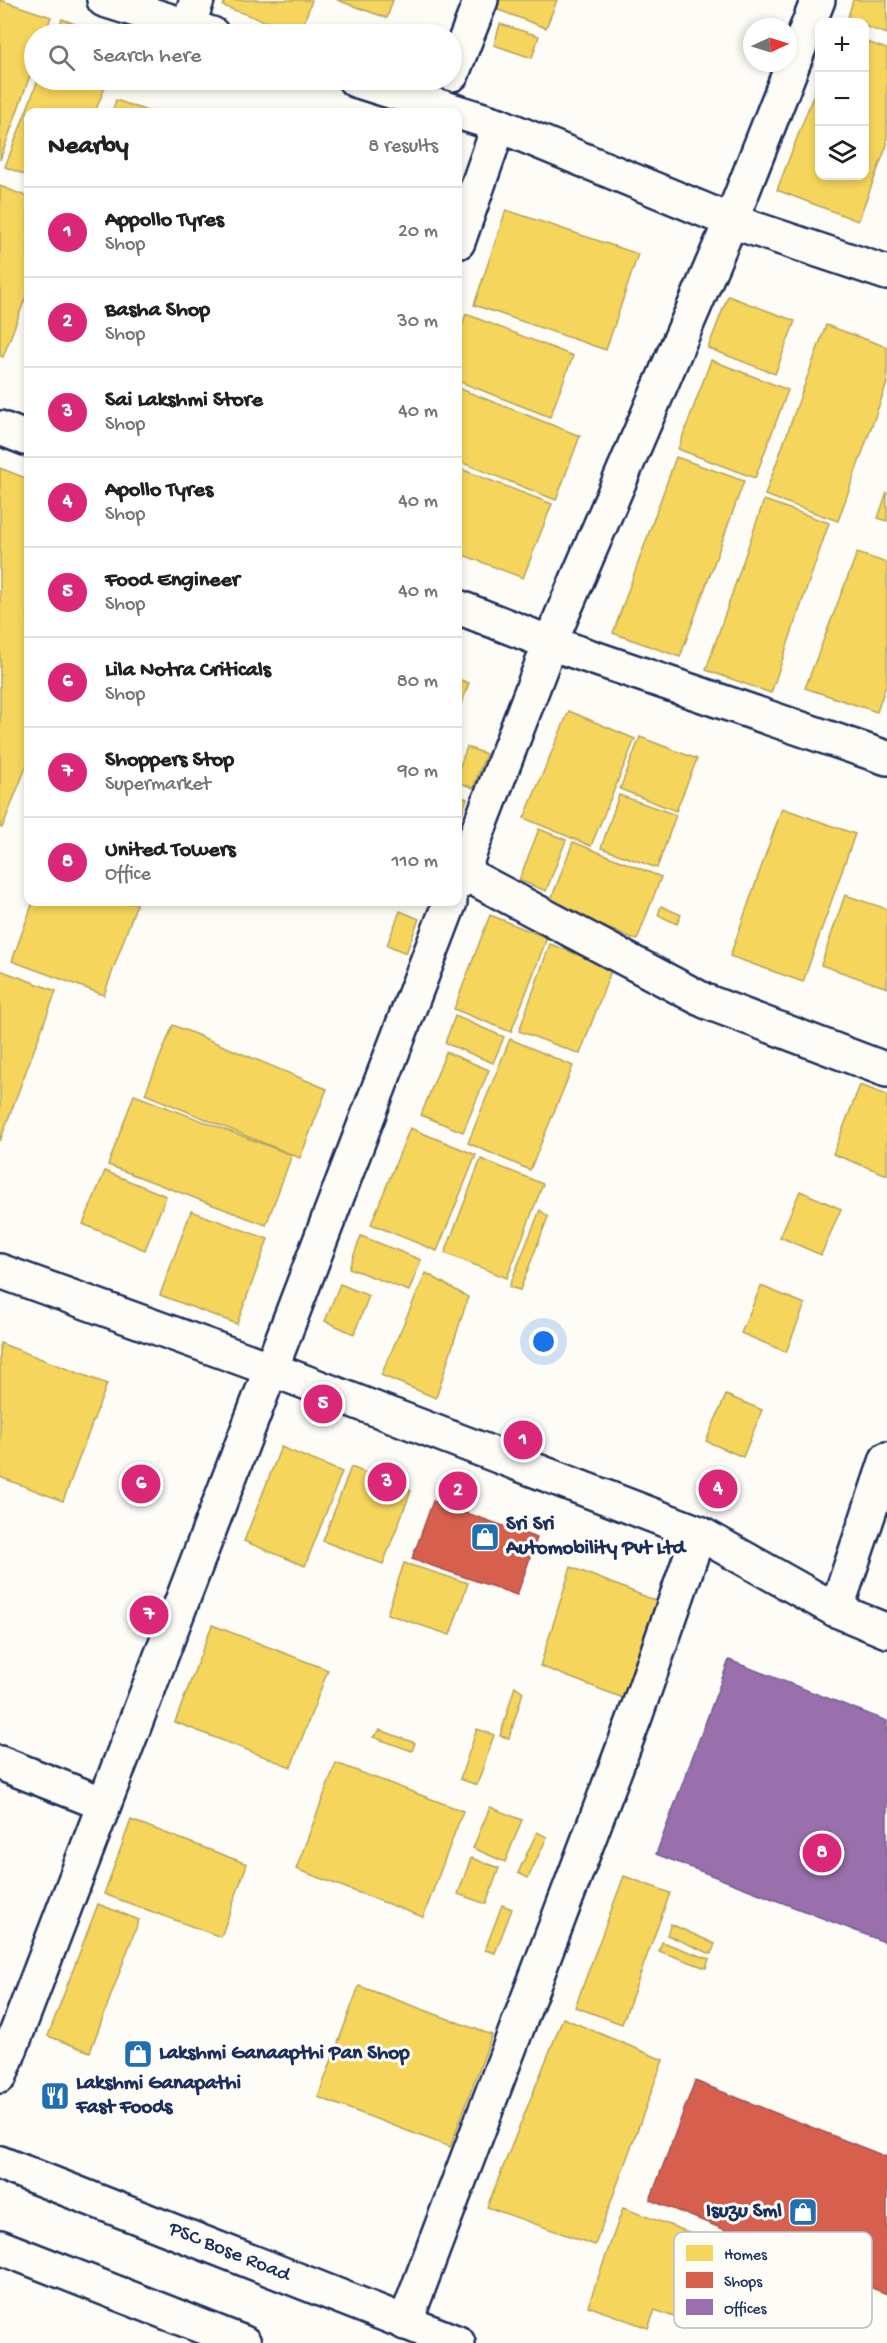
<!DOCTYPE html>
<meta charset="utf-8">
<style>
:root{--surface:#fff;--page:#f6f6f6;--text:#202124;--muted:#757577;--line:#e0e0e0;--accent:#db2777}
body{margin:0;font-family:"Gochi Hand",sans-serif;background:var(--page);color:var(--text)}
.controls{position:absolute;right:18px;top:18px;display:grid;overflow:hidden;border-radius:12px;box-shadow:0 3px 9px #0003}
.controls button{width:54px;height:54px;display:grid;place-items:center;padding:0;border:0;border-bottom:2px solid var(--line);background:var(--surface);color:var(--text);font:30px sans-serif}
.compass{position:absolute;left:743px;top:18px;width:54px;height:54px;border-radius:50%;background:var(--surface);box-shadow:0 3px 9px #0003;rotate:86deg}
.you{position:absolute;left:544px;top:1342px;width:21px;height:21px;margin:-15px;border:4px solid #fff;border-radius:50%;background:#1a73e8;box-shadow:0 0 0 9px #1a73e833}
.badge{display:grid;place-items:center;width:39px;height:39px;border-radius:50%;background:var(--accent);color:#fff;font-size:20px;font-weight:700}
.pin{position:absolute;translate:-50% -50%;border:3px solid #fff;box-shadow:0 2px 6px #0006}
.list{margin:0;padding:0;list-style:none}
h2{display:flex;justify-content:space-between;align-items:center;height:78px;margin:0;padding:0 24px;font-size:26px}
h2 small{font-size:20px;font-weight:400;color:var(--muted)}
.list li{display:grid;grid-template-columns:39px 1fr auto;gap:18px;align-items:center;box-sizing:border-box;height:90px;padding:0 24px;border-top:2px solid var(--line)}
.list b{display:block;font-size:22px;white-space:nowrap}
.list p{margin:0;font-size:20px;white-space:nowrap;color:var(--muted)}
.list em{font-size:20px;font-style:normal;color:var(--muted)}
.icon{flex:none;width:33px;height:33px;fill:none;stroke:currentColor;stroke-width:2;stroke-linecap:round;stroke-linejoin:round}
.map{position:relative;flex:none;width:887px;height:2343px;overflow:hidden}
.search{position:absolute;background:var(--surface);box-shadow:0 3px 9px #0003;left:24px;top:24px;width:438px;height:66px;display:flex;align-items:center;gap:15px;box-sizing:border-box;padding:0 21px;border-radius:33px;color:var(--muted);font-size:22px}
.panel{position:absolute;background:var(--surface);box-shadow:0 3px 9px #0003;left:24px;top:108px;width:438px;height:798px;border-radius:12px}
.map>svg:first-child{display:block}
.homes{fill:#f6d55c;stroke:#b4a35d;stroke-width:1.5}
.shops{fill:#d6604d;stroke:#9e5152;stroke-width:1.5}
.offices{fill:#9970ab;stroke:#735c94;stroke-width:1.5}
.lines{fill:none;stroke-linecap:round;stroke-linejoin:round}
.minor-casing{stroke:#1b2f5e;stroke-width:38}
.minor{stroke:#fdfcf7;stroke-width:33}
.labels{text-anchor:middle;dominant-baseline:central;stroke-width:6;stroke-linejoin:round;paint-order:stroke}
.poi-label{font-size:21px;font-weight:bold;fill:#1b2f5e;stroke:#fdfcf7;text-anchor:start}
.street-label{font-size:21px;fill:#1b2f5e;stroke:#fdfcf7}
.key{fill:#fdfcf7;stroke:#b9bec9;stroke-width:1.5}
.key-label{font-size:16px;fill:#1b2f5e}
</style>
<div class="map">
<svg width="887" height="2343" viewBox="0 0 887 2343">
<rect width="100%" height="100%" fill="#fdfcf7"/>
<filter id="ink" filterUnits="userSpaceOnUse"><feTurbulence type="fractalNoise" baseFrequency=".0167" numOctaves="2"/><feDisplacementMap in="SourceGraphic" scale="12" xChannelSelector="R" yChannelSelector="G"/><feConvolveMatrix kernelMatrix="1 2 1 2 8 2 1 2 1" color-interpolation-filters="sRGB"/></filter>
<g filter="url(#ink)">
<g class="homes">
<polygon points="0,0 51,17 45,34 34,34 34,64 0,160"/>
<polygon points="225,0 312,0 300,34 223,6"/>
<polygon points="337,0 393,0 387,18"/>
<polygon points="500,0 557,0 546,28 496,9"/>
<polygon points="853,0 887,0 887,34 864,26 864,22 847,20"/>
<polygon points="62,19 101,34 56,34"/>
<polygon points="500,24 539,36 532,58 494,45"/>
<polygon points="864,41 887,49 887,145 858,221 777,190 820,78 820,176 864,176"/>
<polygon points="38,80 108,80 95,112 28,112 28,176 5,167"/>
<polygon points="116,100 150,112 112,112"/>
<polygon points="0,186 28,197 28,291 3,357 0,356"/>
<polygon points="506,210 638,254 606,350 474,305"/>
<polygon points="728,296 795,321 775,374 708,348"/>
<polygon points="466,314 573,356 550,417 458,381 458,337"/>
<polygon points="826,325 887,347 887,383 838,521 765,495"/>
<polygon points="711,360 788,390 755,478 678,449"/>
<polygon points="458,388 580,436 556,500 458,461"/>
<polygon points="676,457 744,481 680,657 613,633"/>
<polygon points="0,468 28,479 28,762 2,828 0,827"/>
<polygon points="458,468 552,504 523,578 458,553"/>
<polygon points="887,492 887,521 878,518"/>
<polygon points="764,500 829,523 771,693 706,670"/>
<polygon points="857,553 887,563 887,682 877,712 805,688"/>
<polygon points="458,679 469,683 458,712"/>
<polygon points="569,711 635,739 591,846 524,818"/>
<polygon points="640,737 697,759 676,811 620,789"/>
<polygon points="467,747 486,754 473,788 458,782 458,771"/>
<polygon points="458,795 467,799 458,824"/>
<polygon points="619,795 676,815 657,868 601,848"/>
<polygon points="782,808 855,834 803,982 730,956"/>
<polygon points="539,829 566,840 546,891 519,880"/>
<polygon points="573,842 661,877 637,940 549,905"/>
<polygon points="845,895 887,909 887,988 821,965"/>
<polygon points="33,902 137,903 104,995 12,961"/>
<polygon points="661,906 681,915 677,924 658,915"/>
<polygon points="400,911 419,919 406,953 387,945"/>
<polygon points="490,915 547,938 511,1032 454,1009"/>
<polygon points="550,944 612,968 580,1054 519,1031"/>
<polygon points="0,970 56,991 0,1141"/>
<polygon points="455,1016 504,1037 493,1063 445,1043"/>
<polygon points="173,1025 327,1089 300,1158 145,1094"/>
<polygon points="510,1039 573,1066 530,1170 468,1143"/>
<polygon points="446,1052 489,1070 463,1132 421,1115"/>
<polygon points="860,1085 887,1095 887,1175 833,1154"/>
<polygon points="134,1095 292,1155 266,1225 108,1165"/>
<polygon points="410,1128 476,1155 437,1251 371,1224"/>
<polygon points="481,1159 543,1184 507,1278 445,1253"/>
<polygon points="105,1171 166,1196 145,1250 83,1224"/>
<polygon points="800,1191 841,1209 821,1255 780,1237"/>
<polygon points="540,1210 548,1217 520,1290 509,1287"/>
<polygon points="191,1211 268,1239 237,1324 160,1295"/>
<polygon points="361,1236 421,1260 409,1291 349,1268"/>
<polygon points="426,1273 468,1297 436,1398 381,1375"/>
<polygon points="340,1284 369,1296 354,1334 325,1321"/>
<polygon points="761,1286 805,1304 786,1352 741,1333"/>
<polygon points="0,1343 107,1384 63,1501 0,1477"/>
<polygon points="726,1395 762,1410 743,1457 706,1441"/>
<polygon points="281,1447 342,1472 305,1566 244,1541"/>
<polygon points="351,1467 411,1491 383,1564 323,1541"/>
<polygon points="404,1563 468,1583 450,1635 387,1614"/>
<polygon points="571,1567 664,1604 623,1698 540,1666"/>
<polygon points="212,1625 328,1670 291,1767 175,1722"/>
<polygon points="515,1686 523,1692 509,1738 500,1736"/>
<polygon points="477,1729 494,1735 477,1785 460,1779"/>
<polygon points="380,1730 415,1743 412,1751 373,1737"/>
<polygon points="336,1763 463,1811 423,1917 296,1869"/>
<polygon points="490,1807 522,1820 505,1862 473,1848"/>
<polygon points="131,1820 247,1864 221,1937 104,1894"/>
<polygon points="537,1832 547,1837 528,1878 518,1873"/>
<polygon points="471,1858 499,1868 486,1904 458,1894"/>
<polygon points="624,1876 670,1893 622,2024 575,2007"/>
<polygon points="98,1904 139,1920 90,2052 48,2036"/>
<polygon points="502,1905 512,1909 495,1953 485,1950"/>
<polygon points="671,1924 715,1944 711,1954 667,1935"/>
<polygon points="662,1942 709,1959 706,1968 659,1951"/>
<polygon points="359,1986 492,2035 450,2147 318,2097"/>
<polygon points="563,2018 663,2060 595,2245 487,2207"/>
<polygon points="623,2208 724,2245 696,2325 655,2310 648,2328 588,2306"/>
</g>
<g class="shops">
<polygon points="433,1501 537,1538 517,1595 412,1559"/>
<polygon points="695,2081 887,2157 887,2294 650,2200"/>
</g>
<polygon class="offices" points="729,1660 887,1721 887,1943 656,1854"/>
<g class="lines">
<g class="minor-casing">
<g id="minor">
<polyline points="104,0 212,34"/>
<polyline points="188,27 197,0"/>
<polyline points="452,74 481,0"/>
<polyline points="355,80 499,125 731,221 887,273"/>
<polyline points="458,242 499,125"/>
<polyline points="0,428 28,439"/>
<polyline points="458,607 550,643 887,758"/>
<polyline points="462,872 705,1001 887,1070"/>
<polyline points="458,883 550,643 731,221 818,0"/>
<polyline points="0,1271 271,1369 699,1533 836,1610 887,1631"/>
<polyline points="836,1610 887,1459"/>
<polyline points="0,1763 104,1804"/>
<polyline points="0,2076 450,902"/>
<polyline points="0,2163 458,2343"/>
<polyline points="0,2247 244,2343"/>
<polyline points="405,2323 635,1717 699,1533"/>
</g>
</g>
<use href="#minor" class="minor"/>
</g>
</g>
<defs>
<g id="shop-square" transform="scale(1.5)"><rect x="-9" y="-9" width="18" height="18" rx="4" fill="#1f6fb2" stroke="#fdfcf7"/><path d="M-5-2.5h2.3a2.7 3.5 0 0 1 5.4 0H5L5.5 6h-11ZM-1.5-2.5h3a1.5 2.3 0 0 0-3 0Z" fill="#fff"/></g>
<g id="restaurant-square" transform="scale(1.5)"><rect x="-9" y="-9" width="18" height="18" rx="4" fill="#1f6fb2" stroke="#fdfcf7"/><path d="M-5-6h1v4h1v-4h1v4h1v-4h1v5L-1.5 .5V6h-2V.5L-5-1ZM5-6V6H3V1.5H1.5Q1.5-4 5-6Z" fill="#fff"/></g>
</defs>
<g fill-rule="evenodd">
<use href="#shop-square" x="485" y="1537"/>
<use href="#shop-square" x="138" y="2054"/>
<use href="#restaurant-square" x="55" y="2096"/>
<use href="#shop-square" x="803" y="2212"/>
</g>
<g class="labels">
<g class="poi-label">
<text x="506" y="1525">Sri Sri<tspan x="506" dy="24">Automobility Pvt Ltd</tspan></text>
<text x="159" y="2054">Lakshmi Ganaapthi Pan Shop</text>
<text x="76" y="2084">Lakshmi Ganapathi<tspan x="76" dy="24">Fast Foods</tspan></text>
<text x="782" y="2212" text-anchor="end">Isuzu Sml</text>
</g>
<g class="street-label">
<text transform="translate(229 2253) rotate(22)">PSC Bose Road</text>
</g>
</g>
<rect x="674" y="2232" width="198" height="96" rx="9" class="key"/>
<rect x="686" y="2245" width="27" height="16" fill="#f6d55c"/>
<rect x="686" y="2272" width="27" height="16" fill="#d6604d"/>
<rect x="686" y="2299" width="27" height="16" fill="#9970ab"/>
<g class="key-label">
<text x="724" y="2259">Homes</text>
<text x="724" y="2286">Shops</text>
<text x="724" y="2313">Offices</text>
</g>
</svg>
<div class="controls">
<button>+</button>
<button>−</button>
<button><svg class="icon" aria-label="layers" viewBox="0 0 24 24"><path d="M12 4l9 5-9 5-9-5zM3 14l9 5 9-5"/></svg></button>
</div>
<svg class="compass" viewBox="-18 -18 36 36"><path d="M0-13l5 13h-10z" fill="#e53935"/><path d="M0 13l5-13h-10z" fill="#757577"/></svg>
<div class="you"></div>
<div class="pin badge" style="left:523px;top:1440px">1</div>
<div class="pin badge" style="left:458px;top:1491px">2</div>
<div class="pin badge" style="left:387px;top:1482px">3</div>
<div class="pin badge" style="left:718px;top:1489px">4</div>
<div class="pin badge" style="left:323px;top:1404px">5</div>
<div class="pin badge" style="left:141px;top:1484px">6</div>
<div class="pin badge" style="left:149px;top:1615px">7</div>
<div class="pin badge" style="left:822px;top:1853px">8</div>
<div class="search"><svg class="icon" aria-label="search" viewBox="0 0 24 24"><circle cx="10" cy="10" r="6"/><path d="M15 15l6 6"/></svg>Search here</div>
<section class="panel">
<h2>Nearby<small>8 results</small></h2>
<ul class="list">
<li><span class="badge">1</span><div><b>Appollo Tyres</b><p>Shop</p></div><em>20 m</em></li>
<li><span class="badge">2</span><div><b>Basha Shop</b><p>Shop</p></div><em>30 m</em></li>
<li><span class="badge">3</span><div><b>Sai Lakshmi Store</b><p>Shop</p></div><em>40 m</em></li>
<li><span class="badge">4</span><div><b>Apollo Tyres</b><p>Shop</p></div><em>40 m</em></li>
<li><span class="badge">5</span><div><b>Food Engineer</b><p>Shop</p></div><em>40 m</em></li>
<li><span class="badge">6</span><div><b>Lila Notra Criticals</b><p>Shop</p></div><em>80 m</em></li>
<li><span class="badge">7</span><div><b>Shoppers Stop</b><p>Supermarket</p></div><em>90 m</em></li>
<li><span class="badge">8</span><div><b>United Towers</b><p>Office</p></div><em>110 m</em></li>
</ul>
</section>
</div>
